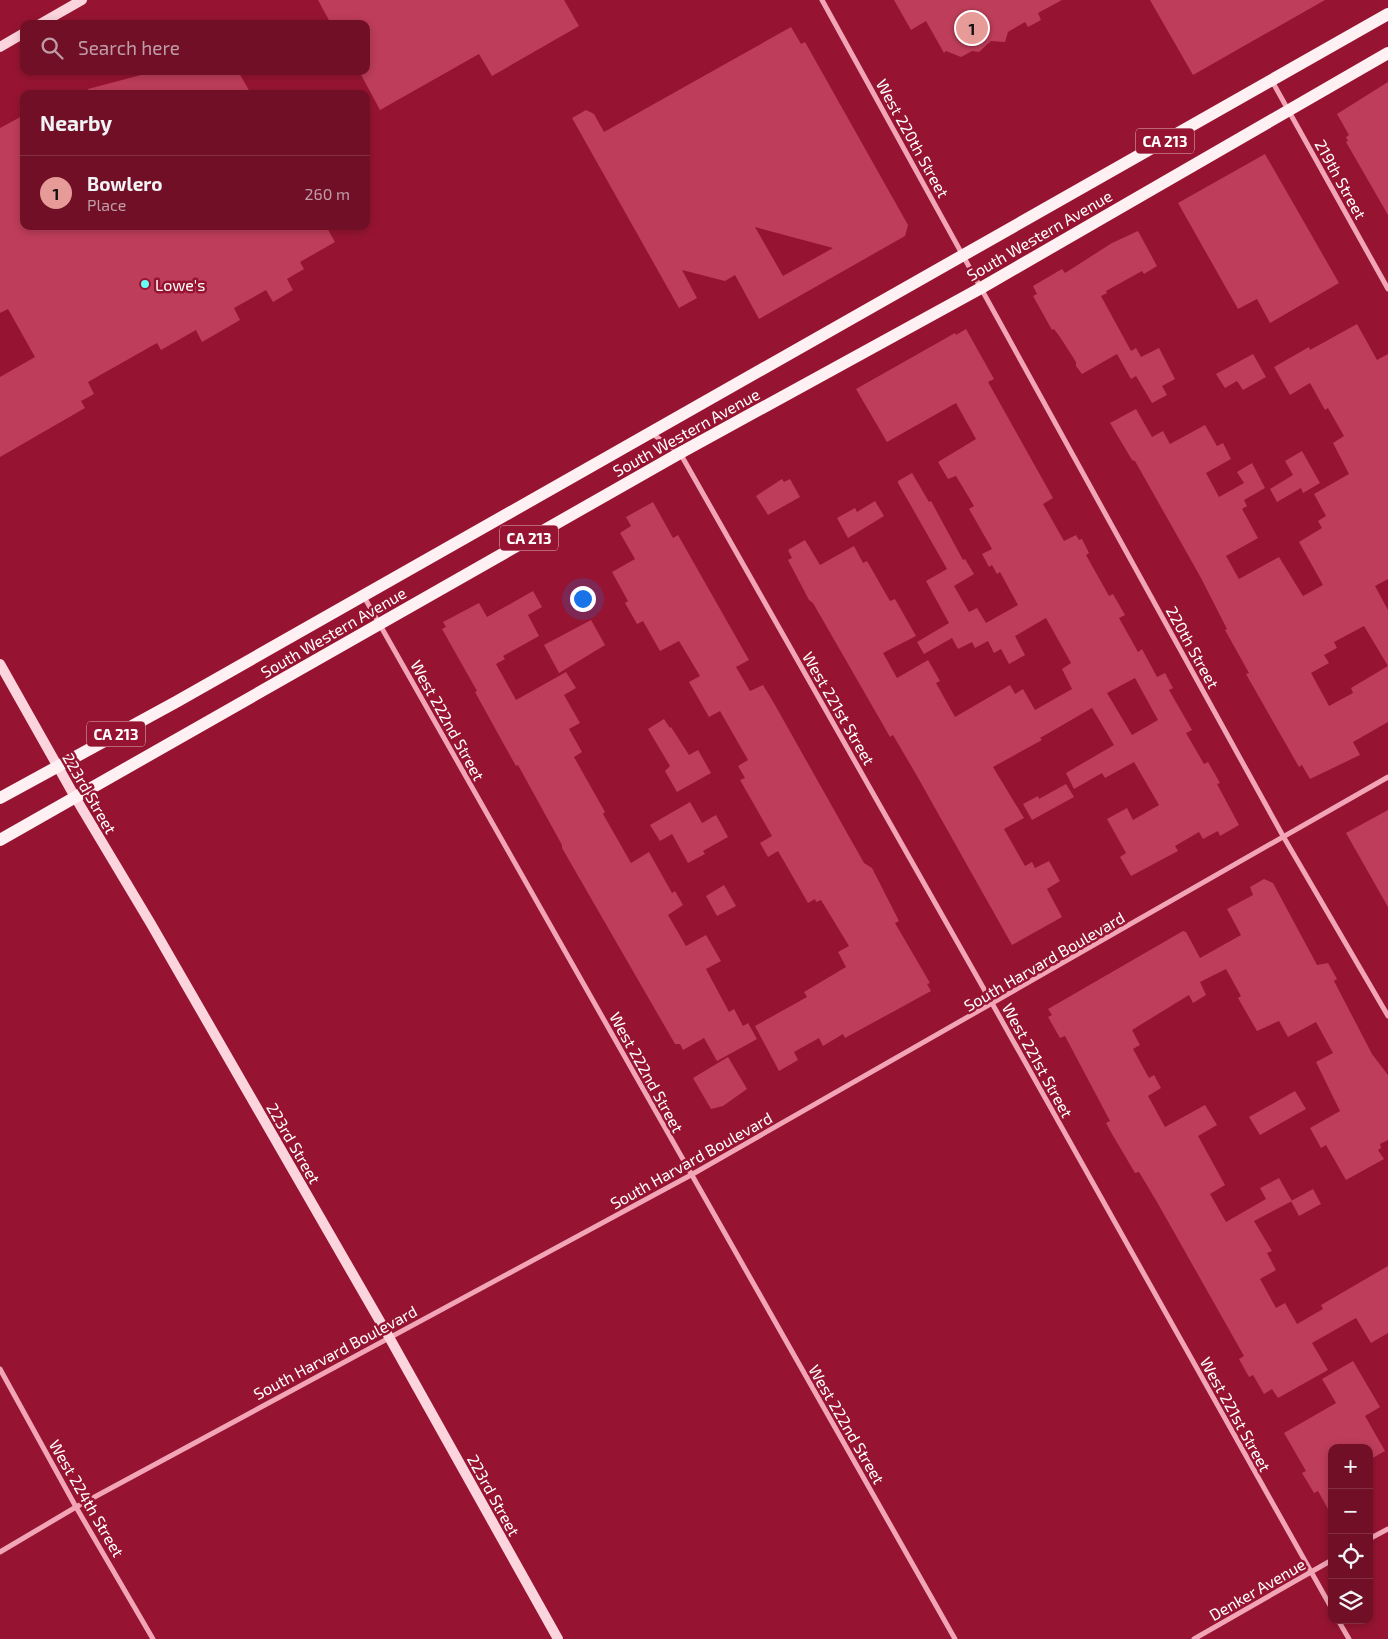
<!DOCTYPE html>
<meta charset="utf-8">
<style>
:root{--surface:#700f25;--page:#781d32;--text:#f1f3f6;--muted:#c09ca7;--line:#822f42;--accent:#e69b98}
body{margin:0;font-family:"Exo 2",sans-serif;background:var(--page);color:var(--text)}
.controls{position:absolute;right:15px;bottom:15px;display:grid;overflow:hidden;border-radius:10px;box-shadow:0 2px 8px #0003}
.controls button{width:45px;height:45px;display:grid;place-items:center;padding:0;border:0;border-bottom:1px solid var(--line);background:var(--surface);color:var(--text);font:25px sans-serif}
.you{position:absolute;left:582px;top:598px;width:18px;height:18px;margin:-12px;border:4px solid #fff;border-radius:50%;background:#1a73e8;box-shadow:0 0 0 8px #1a73e833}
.badge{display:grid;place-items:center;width:32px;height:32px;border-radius:50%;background:var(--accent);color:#111;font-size:16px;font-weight:700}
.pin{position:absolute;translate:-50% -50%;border:2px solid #fff;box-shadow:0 1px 5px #0006}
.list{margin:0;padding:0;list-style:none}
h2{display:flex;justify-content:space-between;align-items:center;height:65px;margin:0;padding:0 20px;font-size:21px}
h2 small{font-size:16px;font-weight:400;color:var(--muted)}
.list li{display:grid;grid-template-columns:32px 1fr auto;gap:15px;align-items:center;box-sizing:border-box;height:75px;padding:0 20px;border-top:1px solid var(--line)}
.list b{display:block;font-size:19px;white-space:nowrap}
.list p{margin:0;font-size:16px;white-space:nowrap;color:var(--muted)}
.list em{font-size:16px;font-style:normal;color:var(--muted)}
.icon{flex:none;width:28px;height:28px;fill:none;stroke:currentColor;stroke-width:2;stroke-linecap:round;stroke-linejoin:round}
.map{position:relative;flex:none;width:1388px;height:1639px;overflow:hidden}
.search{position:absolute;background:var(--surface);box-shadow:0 2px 8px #0003;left:20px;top:20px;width:350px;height:55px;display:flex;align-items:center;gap:12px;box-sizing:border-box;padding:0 18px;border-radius:10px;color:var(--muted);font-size:19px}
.panel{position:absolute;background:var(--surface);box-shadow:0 2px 8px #0003;left:20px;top:90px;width:350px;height:140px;border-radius:10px}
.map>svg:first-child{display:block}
.building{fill:#be3d5a;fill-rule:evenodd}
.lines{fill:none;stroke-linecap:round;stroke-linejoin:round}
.street{stroke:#f2a5b7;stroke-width:5}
.secondary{stroke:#fcd4dd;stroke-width:10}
.primary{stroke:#fff0f3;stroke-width:12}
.poi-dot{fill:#66fff4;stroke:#961431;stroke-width:2}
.labels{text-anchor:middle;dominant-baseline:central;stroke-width:5;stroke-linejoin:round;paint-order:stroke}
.shield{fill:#961431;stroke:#e0b8c1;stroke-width:1}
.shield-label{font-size:15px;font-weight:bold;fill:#fff}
.street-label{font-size:16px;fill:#fff;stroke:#961431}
.poi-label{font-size:16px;fill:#fff;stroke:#961431;text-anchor:start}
</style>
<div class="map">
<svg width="1388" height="1639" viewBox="0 0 1388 1639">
<rect width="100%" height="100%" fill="#961431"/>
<g class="building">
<polygon points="318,0 564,0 579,26 492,76 479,54 380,110 359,71 366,71 366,24 331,24"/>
<polygon points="894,0 1062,0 1038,13 1041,20 1028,27 1025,22 1008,32 1005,42 991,41 979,52 972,51 961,57 946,51 944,53 926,21 911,30"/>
<polygon points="1150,0 1325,0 1193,75"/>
<path d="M 791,27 L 801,44 L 805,42 L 908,225 L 905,236 L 759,319 L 735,275 L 725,281 L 682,270 L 697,298 L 679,308 L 572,118 L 586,110 L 594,114 L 604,132 ZM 755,227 L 833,248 L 783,276 Z"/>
<polygon points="156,71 238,71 251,94 89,94 88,89"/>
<polygon points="1388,82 1388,215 1346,142 1348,141 1346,137 1349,135 1337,114"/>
<polygon points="24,115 24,226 326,226 335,242 300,262 304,269 287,279 293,290 273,302 266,290 234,308 240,320 202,342 196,330 161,350 157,343 88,382 94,394 81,401 85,408 0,457 0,377 35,357 8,309 0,313 0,128"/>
<polygon points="1265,154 1339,283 1270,323 1257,299 1238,309 1178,203"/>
<polygon points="1138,231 1157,266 1144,274 1142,271 1106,291 1107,293 1101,296 1131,351 1136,348 1141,357 1159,348 1175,379 1162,386 1167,395 1152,403 1136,376 1131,379 1117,354 1082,374 1076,366 1076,362 1060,337 1054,329 1052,330 1033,296 1037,294 1033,286 1062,269 1065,273 1112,243"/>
<polygon points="1357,324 1377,360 1388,354 1388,579 1375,586 1388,610 1388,666 1364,626 1334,642 1337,648 1324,655 1329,663 1311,673 1329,706 1353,693 1351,688 1388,666 1388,722 1353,742 1360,755 1310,779 1302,765 1299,767 1271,718 1246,674 1249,673 1225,630 1227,629 1201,578 1135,461 1132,460 1110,423 1136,409 1152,437 1163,431 1170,444 1205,425 1217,446 1223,443 1231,459 1206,473 1219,497 1244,483 1237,472 1252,463 1265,488 1244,500 1247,506 1242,509 1258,538 1226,556 1239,579 1279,557 1303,596 1323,585 1299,542 1322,528 1318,521 1326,516 1314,494 1349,474 1333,443 1344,436 1328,408 1325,410 1310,383 1290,395 1274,367 1309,347 1310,350"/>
<path d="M 966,329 L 994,379 L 988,382 L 1053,498 L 1043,504 L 1064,541 L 1076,535 L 1079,540 L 1082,539 L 1089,553 L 1086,555 L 1109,596 L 1113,594 L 1125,615 L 1119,618 L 1138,652 L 1142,649 L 1157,677 L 1165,673 L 1173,688 L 1169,690 L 1192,730 L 1186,733 L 1204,764 L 1208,762 L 1220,783 L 1217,784 L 1239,825 L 1220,836 L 1218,831 L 1203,839 L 1199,832 L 1175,846 L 1178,851 L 1131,876 L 1120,857 L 1126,853 L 1107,819 L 1127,808 L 1133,820 L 1159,805 L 1134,762 L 1105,778 L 1102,773 L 1074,789 L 1066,773 L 1114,745 L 1092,708 L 1040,738 L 1042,740 L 993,767 L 1024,818 L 1004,829 L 1025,866 L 1032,862 L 1035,868 L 1049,861 L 1060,881 L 1047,889 L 1062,917 L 1012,945 L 917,776 L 893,735 L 890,737 L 813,603 L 809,600 L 788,560 L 792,558 L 788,550 L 805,540 L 820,565 L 854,546 L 863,563 L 867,561 L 890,601 L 895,599 L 916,636 L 883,653 L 897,678 L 928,660 L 940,681 L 936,683 L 955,717 L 1010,685 L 1015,694 L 1023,689 L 1035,710 L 1072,689 L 1062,669 L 1071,663 L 1046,618 L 1015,636 L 1025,655 L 1009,664 L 1001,649 L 994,653 L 988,641 L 975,648 L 972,642 L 958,649 L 952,638 L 924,654 L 917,642 L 949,623 L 926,581 L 947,569 L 898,483 L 898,481 L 912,473 L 929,502 L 931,501 L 963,560 L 965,559 L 974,574 L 954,586 L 969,612 L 977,608 L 986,623 L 1018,605 L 1000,572 L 997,574 L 992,565 L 989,567 L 982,554 L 992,549 L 969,509 L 974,506 L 956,476 L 948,479 L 938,462 L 976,439 L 956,403 L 887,442 L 856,389 L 955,333 L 956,335 ZM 1135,678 L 1158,720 L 1132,735 L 1107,693 Z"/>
<polygon points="1253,354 1266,377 1243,390 1237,381 1225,388 1216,374"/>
<polygon points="1302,451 1320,483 1303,493 1301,488 1277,502 1270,489 1293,475 1285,461"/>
<polygon points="782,479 784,482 790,479 800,497 768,515 756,496"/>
<polygon points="875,501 884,516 848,538 837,518 855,508 857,512"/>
<polygon points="653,502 673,538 678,535 749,660 736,667 750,691 763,685 775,705 864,863 872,868 899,921 895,923 930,983 927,984 931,991 845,1038 843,1034 823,1046 819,1038 794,1052 798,1060 779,1071 755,1026 807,997 804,992 846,967 838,952 849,946 821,900 816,902 815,899 808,903 778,851 768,857 760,843 772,836 740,780 745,778 738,766 748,760 720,711 709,717 689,682 700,676 679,641 660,651 643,621 637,624 625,603 628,601 612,572 635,559 620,533 631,526 626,517"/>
<polygon points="533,591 542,607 528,615 539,636 503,656 505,659 496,664 516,700 566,672 576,688 564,695 580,723 569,729 582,752 574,757 605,812 603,814 631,863 649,852 672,893 675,891 683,905 668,915 686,946 706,935 721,961 706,969 729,1012 734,1009 743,1026 748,1023 757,1039 717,1061 704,1038 683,1050 680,1044 675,1044 562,848 562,845 518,765 516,766 507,750 475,692 477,691 442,629 446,627 443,622 479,603 487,617"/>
<polygon points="591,620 605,645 559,673 544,645"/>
<polygon points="664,719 670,728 671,727 689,755 698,750 711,773 677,792 665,771 670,766 648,729"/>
<polygon points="1066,784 1074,797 1032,820 1023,804 1038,796 1039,799"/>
<polygon points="690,802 702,823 716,815 728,837 703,851 705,854 688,863 672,834 660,841 650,825"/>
<polygon points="1388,810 1388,907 1346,833"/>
<polygon points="1264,879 1273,883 1317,965 1328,963 1337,979 1334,981 1372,1054 1388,1075 1388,1140 1380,1144 1381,1148 1378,1150 1384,1159 1346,1180 1326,1145 1321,1148 1310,1128 1340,1111 1316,1062 1333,1053 1316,1022 1288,1037 1279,1021 1257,1031 1238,998 1241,996 1226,969 1200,982 1206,995 1193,1003 1189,995 1132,1030 1140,1045 1133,1049 1149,1078 1154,1075 1161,1088 1148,1096 1165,1127 1205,1105 1217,1125 1198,1136 1225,1185 1210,1194 1226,1222 1266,1199 1260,1188 1279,1178 1292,1201 1254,1221 1272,1251 1267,1253 1276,1270 1260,1279 1276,1308 1285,1303 1297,1324 1323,1309 1321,1305 1388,1266 1388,1333 1371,1343 1356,1318 1312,1343 1328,1370 1278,1398 1272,1389 1264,1394 1253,1375 1249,1377 1239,1359 1244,1356 1157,1202 1139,1172 1135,1173 1112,1134 1106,1123 1110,1121 1065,1036 1060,1038 1048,1017 1052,1015 1048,1009 1183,931 1186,932 1200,958 1241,935 1227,909 1253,895 1250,887"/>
<polygon points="724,885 736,906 717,916 706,896"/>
<polygon points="728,1057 747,1089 723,1106 711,1109 693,1078"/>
<polygon points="1295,1091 1306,1109 1260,1135 1249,1117"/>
<polygon points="1313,1189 1321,1204 1299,1216 1291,1201"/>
<polygon points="1353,1361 1380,1407 1365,1416 1385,1451 1369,1460 1369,1448 1332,1448 1332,1516 1318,1491 1314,1493 1302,1473 1306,1471 1284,1433 1336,1403 1322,1379"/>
</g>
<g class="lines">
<g class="street">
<polyline points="822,0 1283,836 1388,1016"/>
<polyline points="1272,81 1388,289"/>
<polyline points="651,433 680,453 993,1005 1332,1609"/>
<polyline points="363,595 955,1639"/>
<polyline points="0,1369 76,1507 153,1639"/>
<polyline points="1369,1539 1388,1529"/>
<polyline points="0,1552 76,1507 691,1175 1388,777"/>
<polyline points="1338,1620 1349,1639"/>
<polyline points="1194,1639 1332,1560"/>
</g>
<g class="secondary">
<polyline points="40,24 82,0"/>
<polyline points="0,47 24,33"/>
<polyline points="0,664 75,797 151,924 389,1337 558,1639"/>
</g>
<g class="primary">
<polyline points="0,798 176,702 1388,14"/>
<polyline points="0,840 680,453 981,288 1388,53"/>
</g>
</g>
<circle class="poi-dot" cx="145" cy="284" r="5"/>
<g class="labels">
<g class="shield">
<rect x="1136" y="128.5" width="58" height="25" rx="4"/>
<rect x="500" y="525.5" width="58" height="25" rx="4"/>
<rect x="87" y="721.5" width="58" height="25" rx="4"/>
</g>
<g class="shield-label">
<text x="1165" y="141">CA 213</text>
<text x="529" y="538">CA 213</text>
<text x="116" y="734">CA 213</text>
</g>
<g class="street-label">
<text transform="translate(913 138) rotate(61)">West 220th Street</text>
<text transform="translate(1341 179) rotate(61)">219th Street</text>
<text transform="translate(1039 235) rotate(-30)">South Western Avenue</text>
<text transform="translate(686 432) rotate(-29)">South Western Avenue</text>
<text transform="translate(333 632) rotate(-30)">South Western Avenue</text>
<text transform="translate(1193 647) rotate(61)">220th Street</text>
<text transform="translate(839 708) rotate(60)">West 221st Street</text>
<text transform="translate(448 720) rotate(61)">West 222nd Street</text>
<text transform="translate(90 793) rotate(60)">223rd Street</text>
<text transform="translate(1044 961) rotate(-30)">South Harvard Boulevard</text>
<text transform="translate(1038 1060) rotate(61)">West 221st Street</text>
<text transform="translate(647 1072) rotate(61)">West 222nd Street</text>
<text transform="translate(294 1143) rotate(60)">223rd Street</text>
<text transform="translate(691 1160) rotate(-29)">South Harvard Boulevard</text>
<text transform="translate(335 1352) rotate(-28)">South Harvard Boulevard</text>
<text transform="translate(1236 1414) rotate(61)">West 221st Street</text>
<text transform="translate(847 1424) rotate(60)">West 222nd Street</text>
<text transform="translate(494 1495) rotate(61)">223rd Street</text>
<text transform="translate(87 1498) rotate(60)">West 224th Street</text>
<text transform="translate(1257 1589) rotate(-30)">Denker Avenue</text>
</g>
<g class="poi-label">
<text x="155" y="284">Lowe's</text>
</g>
</g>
</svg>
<div class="controls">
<button>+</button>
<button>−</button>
<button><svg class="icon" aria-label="locate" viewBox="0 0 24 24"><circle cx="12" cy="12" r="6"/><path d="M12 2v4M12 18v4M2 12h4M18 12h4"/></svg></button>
<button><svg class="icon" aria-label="layers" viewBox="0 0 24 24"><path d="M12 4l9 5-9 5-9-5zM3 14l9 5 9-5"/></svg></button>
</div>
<div class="you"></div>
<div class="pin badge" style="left:972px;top:28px">1</div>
<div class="search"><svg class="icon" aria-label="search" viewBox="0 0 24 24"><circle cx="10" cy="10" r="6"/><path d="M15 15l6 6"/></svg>Search here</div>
<section class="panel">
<h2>Nearby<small></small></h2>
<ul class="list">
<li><span class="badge">1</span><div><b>Bowlero</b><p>Place</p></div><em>260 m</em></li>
</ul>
</section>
</div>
